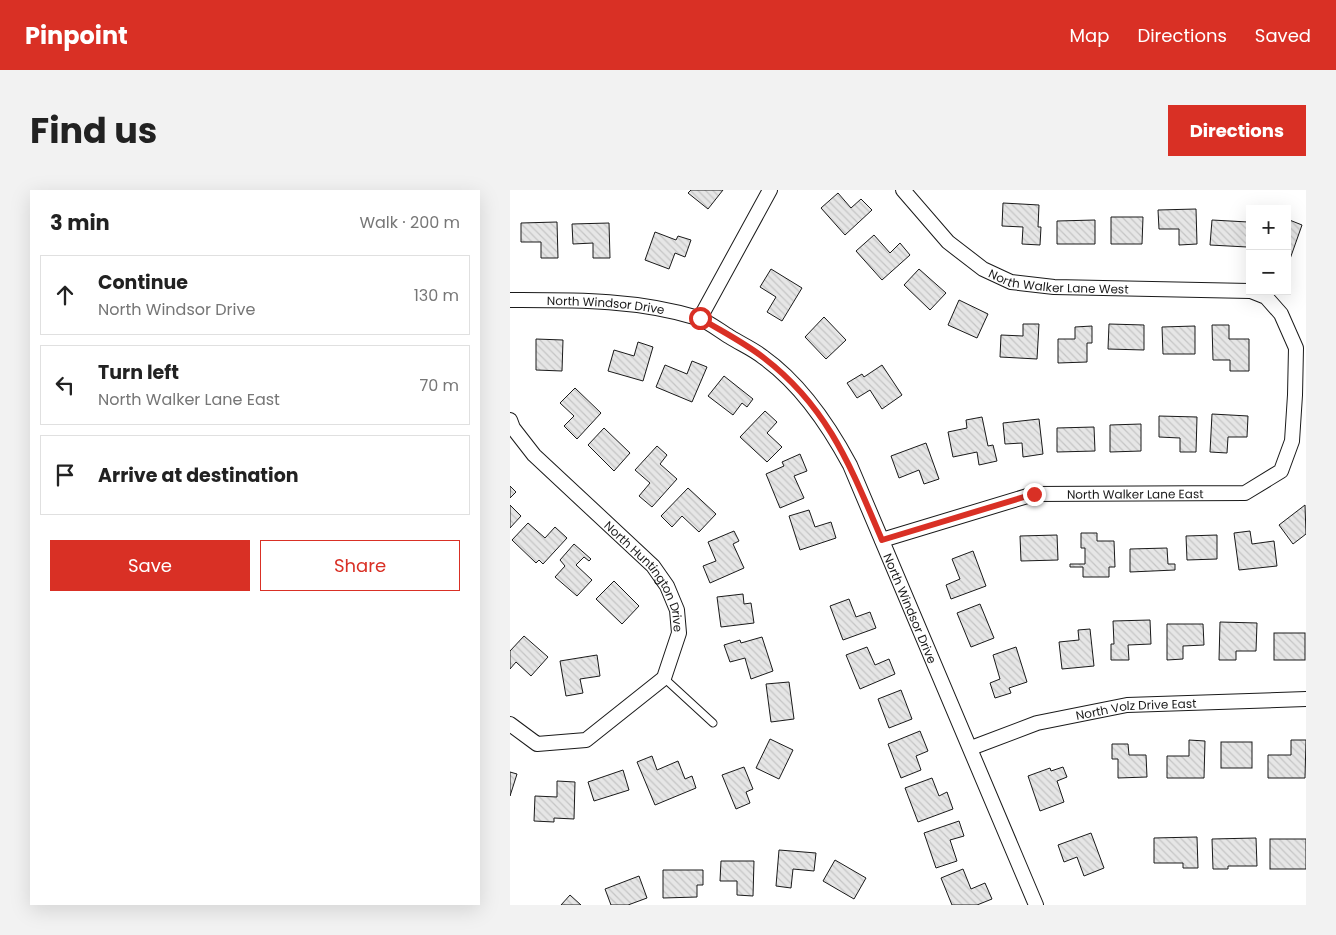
<!DOCTYPE html>
<meta charset="utf-8">
<style>
:root{--surface:#fff;--page:#f2f2f2;--text:#222;--muted:#767676;--line:#e0e0e0;--accent:#d93025}
body{margin:0;font-family:Poppins,sans-serif;background:var(--page);color:var(--text)}
.controls{position:absolute;right:15px;top:15px;display:grid;overflow:hidden;border-radius:0px;box-shadow:0 5px 20px #0002}
.controls button{width:45px;height:45px;display:grid;place-items:center;padding:0;border:0;border-bottom:1px solid var(--line);background:var(--surface);color:var(--text);font:25px sans-serif}
.stop{position:absolute;width:15px;height:15px;margin:-11px;border:4px solid #d93025;border-radius:50%;background:#fff}
.stop.end{background:#d93025;border-color:#fff;box-shadow:0 1px 5px #0008}
.list{margin:0;padding:0;list-style:none}
h2{display:flex;justify-content:space-between;align-items:center;height:65px;margin:0;padding:0 20px;font-size:21px}
h2 small{font-size:16px;font-weight:400;color:var(--muted)}
.list li{display:grid;grid-template-columns:32px 1fr auto;gap:15px;align-items:center;box-sizing:border-box;height:80px;margin:0 10px 10px;padding:0 10px;border:1px solid var(--line);border-radius:0px}
.list b{display:block;font-size:19px;white-space:nowrap}
.list p{margin:0;font-size:16px;white-space:nowrap;color:var(--muted)}
.list em{font-size:16px;font-style:normal;color:var(--muted)}
.actions{display:flex;gap:10px;padding:15px 20px}
.actions a{flex:1;padding:11px 0;border:1px solid var(--accent);border-radius:0px;text-align:center;font-size:18px;color:var(--accent)}
.actions .main{background:var(--accent);color:#fff}
.icon{flex:none;width:28px;height:28px;fill:none;stroke:currentColor;stroke-width:2;stroke-linecap:round;stroke-linejoin:round}
.map{position:relative;flex:none;width:796px;height:715px;overflow:hidden;border-radius:0px}
header{display:flex;align-items:center;gap:30px;box-sizing:border-box;height:70px;padding:0 25px;background:var(--accent);color:#fff}
header strong{font-size:24px}
nav{display:flex;gap:28px;margin-inline-start:auto;font-size:18px}
.intro{display:flex;align-items:center;justify-content:space-between;box-sizing:border-box;height:120px;padding:0 30px}
h1{margin:0;font-size:35px}
.button{padding:12px 22px;border-radius:0px;background:var(--accent);color:#fff;font-size:18px;font-weight:700}
main{display:flex;gap:30px;padding:0 30px}
aside{flex:1;background:var(--surface);border-radius:0px;box-shadow:0 5px 20px #0002}
.map>svg:first-child{display:block}
.building{fill:url(#building-back-hatch);stroke:#1a1a1a}
.lines{fill:none;stroke-linecap:round;stroke-linejoin:round}
.lane-casing{stroke:#1a1a1a;stroke-width:9}
.street-casing{stroke:#1a1a1a;stroke-width:16}
.lane{stroke:#fff;stroke-width:7}
.street{stroke:#fff;stroke-width:14}
.route{stroke:#d93025;stroke-width:6}
.labels{text-anchor:middle;dominant-baseline:central;stroke-width:4;stroke-linejoin:round;paint-order:stroke}
.street-label{font-size:12px;fill:#1a1a1a;stroke:#fff}
</style>
<header>
<strong>Pinpoint</strong>
<nav><a>Map</a><a>Directions</a><a>Saved</a></nav>
</header>
<div class="intro"><h1>Find us</h1><a class="button">Directions</a></div>
<main>
<aside>
<h2>3 min<small>Walk · 200 m</small></h2>
<ul class="list">
<li><svg class="icon" aria-label="ahead" viewBox="0 0 24 24"><path d="M12 20V5M6 11l6-6 6 6"/></svg><div><b>Continue</b><p>North Windsor Drive</p></div><em>130 m</em></li>
<li><svg class="icon" aria-label="left" viewBox="0 0 24 24"><path d="M17 20v-9H6M10 6l-5 5 5 5"/></svg><div><b>Turn left</b><p>North Walker Lane East</p></div><em>70 m</em></li>
<li><svg class="icon" aria-label="arrive" viewBox="0 0 24 24"><path d="M6 21V4h12l-3 4 3 4H6"/></svg><div><b>Arrive at destination</b></div></li>
</ul>
<div class="actions"><a class="main">Save</a><a>Share</a></div>
</aside>
<div class="map">
<svg width="796" height="715" viewBox="0 0 796 715">
<defs>
<pattern id="building-back-hatch" width="6" height="6" patternUnits="userSpaceOnUse" patternTransform="scale(1.25)"><rect width="6" height="6" fill="#e6e6e6"/><path d="M-1 5l2 2M0 0l6 6M5-1l2 2" fill="none" stroke="#c5c5c5"/></pattern>
</defs>
<rect width="100%" height="100%" fill="#fff"/>
<g class="building">
<polygon points="181,0 213,0 198,19 178,3"/>
<polygon points="328,3 341,18 351,9 362,20 335,45 311,18"/>
<polygon points="493,13 529,15 528,37 531,37 530,55 512,54 513,37 492,36"/>
<polygon points="686,19 687,54 669,55 669,39 649,39 648,20"/>
<polygon points="601,27 633,27 632,54 601,54"/>
<polygon points="777,29 792,35 780,69 777,68"/>
<polygon points="585,30 585,54 547,54 547,31"/>
<polygon points="702,30 738,32 737,57 700,55"/>
<polygon points="47,32 48,68 31,68 31,52 11,52 11,33"/>
<polygon points="99,33 100,68 83,68 83,53 63,54 62,34"/>
<polygon points="145,42 166,50 168,46 181,50 175,67 165,63 159,79 135,70"/>
<polygon points="364,45 380,63 390,53 400,65 372,90 346,61"/>
<polygon points="261,79 292,98 272,131 257,122 266,107 250,97"/>
<polygon points="409,79 436,103 420,120 394,95"/>
<polygon points="449,110 478,124 467,148 438,135"/>
<polygon points="314,127 336,150 316,169 295,147"/>
<polygon points="513,134 529,134 527,169 490,167 491,145 513,146"/>
<polygon points="599,134 634,135 634,160 598,159"/>
<polygon points="702,135 719,135 719,149 739,149 739,181 720,181 720,170 703,170"/>
<polygon points="582,136 582,153 577,153 577,172 548,173 548,149 565,149 565,137"/>
<polygon points="685,136 685,164 653,164 652,137"/>
<polygon points="26,149 53,150 52,181 26,180"/>
<polygon points="128,152 143,157 133,191 98,181 104,160 124,166"/>
<polygon points="182,171 197,177 182,212 146,197 155,175 177,184"/>
<polygon points="372,175 392,205 372,219 360,200 347,208 337,193 352,184 354,187"/>
<polygon points="214,186 243,209 237,217 232,213 223,225 198,206"/>
<polygon points="65,198 91,223 67,249 54,236 64,226 50,213"/>
<polygon points="255,221 267,232 257,243 272,257 257,272 230,247"/>
<polygon points="702,224 738,226 737,247 718,247 717,263 700,262"/>
<polygon points="649,226 687,227 686,262 670,262 670,248 649,247"/>
<polygon points="472,227 478,256 483,255 487,271 469,275 467,262 443,267 438,242 457,238 456,230"/>
<polygon points="529,229 533,264 513,267 512,253 495,254 493,233"/>
<polygon points="631,234 631,261 600,262 600,235"/>
<polygon points="584,237 585,261 547,262 547,238"/>
<polygon points="94,238 120,263 104,281 78,255"/>
<polygon points="416,253 429,289 414,294 409,280 389,288 381,266"/>
<polygon points="147,256 157,265 150,274 167,289 142,317 129,306 140,293 125,280"/>
<polygon points="290,264 297,281 284,286 294,308 270,318 256,284 274,276 272,272"/>
<polygon points="0,296 6,302 0,308"/>
<polygon points="178,298 206,324 189,342 172,326 162,337 151,326"/>
<polygon points="0,315 11,326 0,338"/>
<polygon points="795,315 796,344 783,354 769,335"/>
<polygon points="299,320 305,337 321,332 326,348 290,360 279,326"/>
<polygon points="18,333 35,348 45,337 57,348 33,374 29,370 26,373 2,350"/>
<polygon points="224,341 229,351 223,354 234,378 200,393 193,376 206,371 198,352"/>
<polygon points="740,341 742,354 764,351 767,376 729,380 724,343"/>
<polygon points="571,343 587,343 587,351 604,351 605,377 599,377 599,387 573,387 573,377 560,377 560,374 575,374 575,358 571,358"/>
<polygon points="547,345 548,370 511,371 510,346"/>
<polygon points="707,345 707,369 677,370 676,346"/>
<polygon points="64,354 81,369 79,371 74,367 66,375 82,390 67,406 45,387 55,376 50,370"/>
<polygon points="657,358 658,374 665,374 665,380 620,382 620,359"/>
<polygon points="463,361 476,396 441,409 436,395 450,389 442,369"/>
<polygon points="104,391 129,416 112,434 86,409"/>
<polygon points="233,404 234,414 241,413 244,433 211,437 207,407"/>
<polygon points="339,409 346,427 360,422 366,438 333,450 320,416"/>
<polygon points="470,414 484,448 461,457 447,423"/>
<polygon points="640,430 641,454 618,455 619,470 601,470 601,454 604,454 603,431"/>
<polygon points="710,432 747,433 746,461 726,461 726,470 709,470"/>
<polygon points="657,434 693,434 694,455 673,456 673,469 657,470"/>
<polygon points="580,439 584,476 552,479 549,452 569,450 568,440"/>
<rect x="764" y="443" width="31" height="27"/>
<polygon points="14,446 38,467 21,486 6,472 0,479 0,461"/>
<polygon points="252,447 263,481 241,489 235,468 220,472 214,455 230,450 231,453"/>
<polygon points="357,457 365,475 379,469 385,484 350,499 336,465"/>
<polygon points="506,457 517,492 499,498 501,503 485,508 480,493 490,489 483,465"/>
<polygon points="87,465 90,486 70,489 73,503 56,506 50,471"/>
<polygon points="279,492 284,529 261,532 256,494"/>
<polygon points="391,500 402,529 379,538 368,509"/>
<polygon points="410,541 418,561 406,566 411,580 391,588 378,554"/>
<polygon points="260,549 283,560 269,589 246,578"/>
<polygon points="679,550 695,551 694,588 657,588 657,566 679,566"/>
<polygon points="781,550 796,550 795,588 758,588 758,565 781,565"/>
<rect x="711" y="552" width="31" height="26"/>
<polygon points="602,554 618,554 619,565 636,565 637,587 608,588 608,569 602,569"/>
<polygon points="142,566 147,580 168,571 175,589 182,586 186,598 145,615 127,572"/>
<polygon points="234,577 243,599 236,602 240,613 226,619 212,585"/>
<polygon points="553,577 557,587 547,591 554,612 530,621 518,586 540,578 541,581"/>
<polygon points="113,580 119,600 84,611 78,592"/>
<polygon points="0,582 7,584 0,606"/>
<polygon points="422,588 429,606 437,602 443,619 408,632 395,598"/>
<polygon points="47,591 65,592 64,629 44,628 44,632 24,631 25,606 47,607"/>
<polygon points="449,631 454,646 440,650 447,671 426,678 414,643"/>
<polygon points="581,643 594,678 574,686 567,667 554,672 548,655"/>
<polygon points="687,647 688,678 673,678 673,673 644,673 644,648"/>
<polygon points="746,648 747,676 718,676 718,679 703,679 702,649"/>
<rect x="760" y="649" width="36" height="30"/>
<polygon points="269,660 306,663 304,681 283,679 281,698 266,696"/>
<polygon points="325,670 356,688 344,709 313,691"/>
<polygon points="211,671 244,671 243,706 227,705 227,691 210,691"/>
<polygon points="453,679 461,699 475,693 482,709 467,715 442,715 431,688"/>
<polygon points="153,680 193,680 193,695 187,695 187,707 153,708"/>
<polygon points="129,686 137,708 118,715 101,715 95,699"/>
<polygon points="60,705 71,715 51,715"/>
</g>
<g class="lines">
<g class="lane-casing">
<polyline id="lane" points="154,488 203,533"/>
</g>
<g class="street-casing">
<g id="street">
<path id="s1" d="M 393,0 L 438,52 L 473,79 L 501,92 L 544,97 L 740,101"/>
<path id="s2" d="M 0,110 C 63,110 127,109 188,128 C 199,132 210,141 220,147 C 231,154 243,159 253,167 C 291,194 318,234 340,275 L 526,715"/>
<polyline points="190,128 260,0"/>
<path id="s3" d="M 0,230 L 3,238 L 24,265 L 143,376 L 157,396 L 167,420 L 169,443 L 154,488 L 76,550 L 27,554 L 0,534"/>
<path id="s4" d="M 372,350 L 524,304 L 735,303 L 771,281 L 782,251 L 785,205 L 786,158 L 771,124 L 756,107 L 741,101"/>
<path id="s5" d="M 461,558 L 527,533 L 617,515 L 796,509"/>
</g>
</g>
<use href="#lane" class="lane"/>
<use href="#street" class="street"/>
</g>
<g class="lines">
<path class="route" d="M 190,128 C 211,141 235,153 254,168 C 319,218 341,278 372,350 L 524,304"/>
</g>
<g class="labels">
<g class="street-label">
<text stroke="none"><textPath href="#s1" startOffset="191">North Walker Lane West</textPath></text>
<text stroke="none"><textPath href="#s2" startOffset="96">North Windsor Drive</textPath></text>
<text stroke="none"><textPath href="#s4" startOffset="260">North Walker Lane East</textPath></text>
<text stroke="none"><textPath href="#s3" startOffset="210">North Huntington Drive</textPath></text>
<text stroke="none"><textPath href="#s2" startOffset="561">North Windsor Drive</textPath></text>
<text stroke="none"><textPath href="#s5" startOffset="171">North Volz Drive East</textPath></text>
</g>
</g>
</svg>
<div class="controls">
<button>+</button>
<button>−</button>
</div>
<div class="stop" style="left:190px;top:128px"></div>
<div class="stop end" style="left:524px;top:304px"></div>
</div>
</main>
